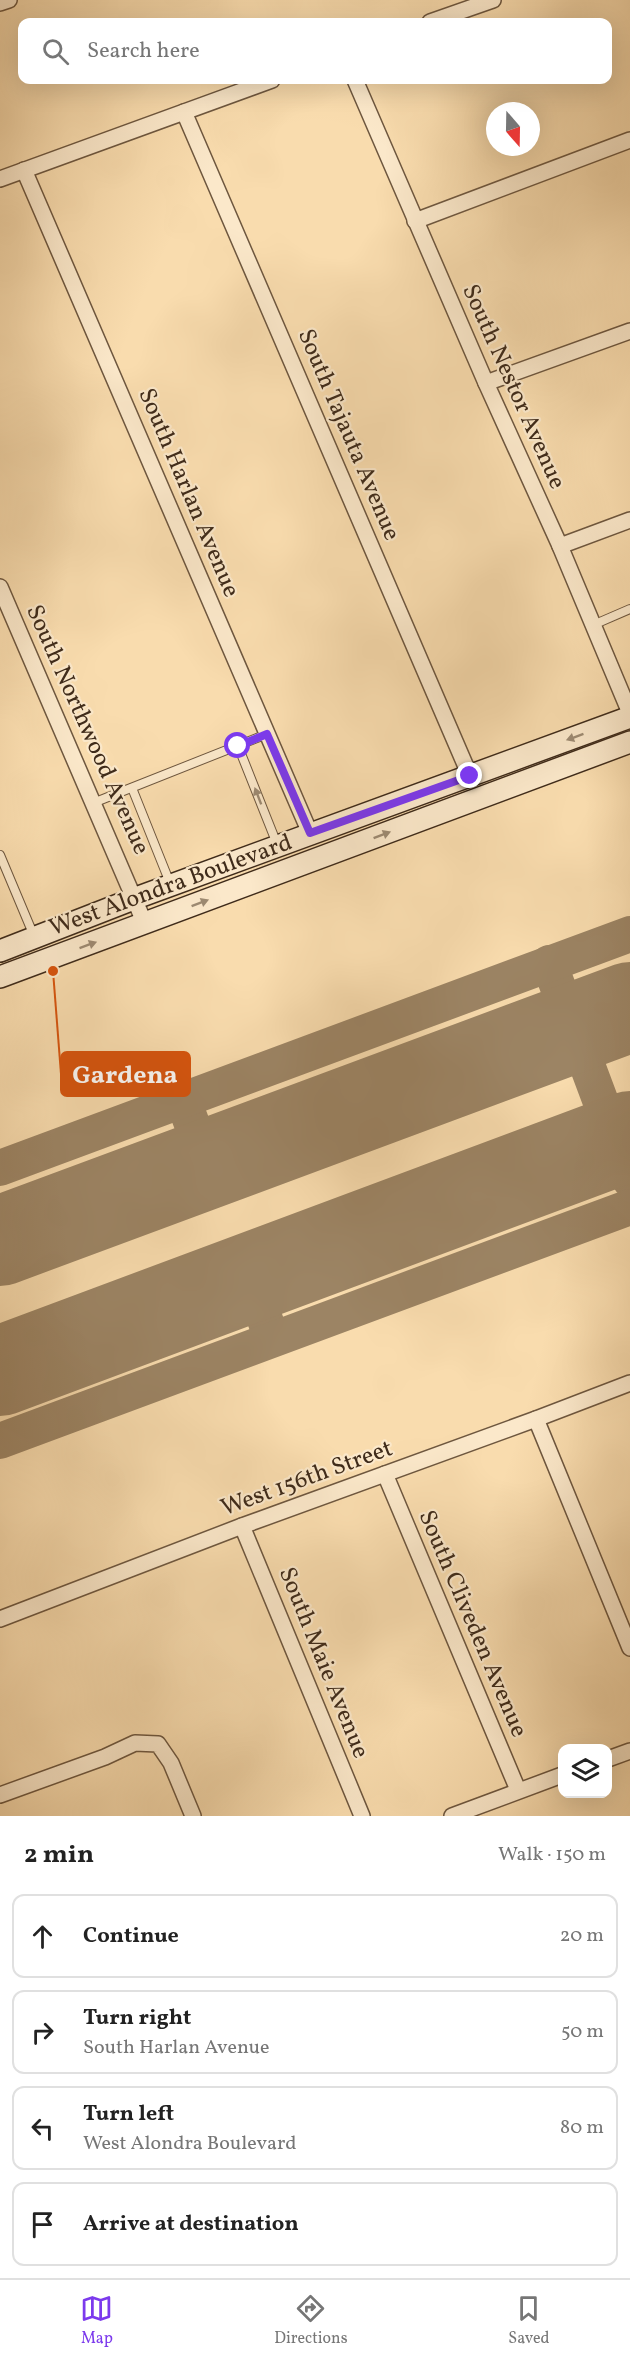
<!DOCTYPE html>
<meta charset="utf-8">
<style>
:root{--surface:#fff;--page:#f6f6f6;--text:#222;--muted:#767676;--line:#e0e0e0;--accent:#7c3aed}
body{margin:0;font-family:Vollkorn,serif;background:var(--page);color:var(--text)}
.controls{position:absolute;right:18px;bottom:18px;display:grid;overflow:hidden;border-radius:12px;box-shadow:0 6px 24px #0002}
.controls button{width:54px;height:54px;display:grid;place-items:center;padding:0;border:0;border-bottom:2px solid var(--line);background:var(--surface);color:var(--text);font:30px sans-serif}
.compass{position:absolute;left:486px;top:102px;width:54px;height:54px;border-radius:50%;background:var(--surface);box-shadow:0 6px 24px #0002;rotate:160deg}
.stop{position:absolute;width:18px;height:18px;margin:-14px;border:4px solid #7c3aed;border-radius:50%;background:#fff}
.stop.end{background:#7c3aed;border-color:#fff;box-shadow:0 2px 6px #0008}
.list{margin:0;padding:0;list-style:none}
h2{display:flex;justify-content:space-between;align-items:center;height:78px;margin:0;padding:0 24px;font-size:26px}
h2 small{font-size:20px;font-weight:400;color:var(--muted)}
.list li{display:grid;grid-template-columns:39px 1fr auto;gap:18px;align-items:center;box-sizing:border-box;height:84px;margin:0 12px 12px;padding:0 12px;border:2px solid var(--line);border-radius:12px}
.list b{display:block;font-size:22px;white-space:nowrap}
.list p{margin:0;font-size:20px;white-space:nowrap;color:var(--muted)}
.list em{font-size:20px;font-style:normal;color:var(--muted)}
.icon{flex:none;width:33px;height:33px;fill:none;stroke:currentColor;stroke-width:2;stroke-linecap:round;stroke-linejoin:round}
.map{position:relative;flex:none;width:630px;height:1816px;overflow:hidden}
.search{position:absolute;background:var(--surface);box-shadow:0 6px 24px #0002;left:18px;right:18px;top:18px;height:66px;display:flex;align-items:center;gap:15px;box-sizing:border-box;padding:0 21px;border-radius:12px;color:var(--muted);font-size:22px}
.sheet{height:462px;background:var(--surface)}
nav{display:flex;justify-content:space-around;align-items:center;box-sizing:border-box;height:84px;border-top:2px solid var(--line);background:var(--surface);font-size:16px;color:var(--muted)}
nav a{display:grid;justify-items:center;gap:3px}
nav .on{color:var(--accent)}
.map>svg:first-child{display:block}
.lines{fill:none;stroke-linecap:round;stroke-linejoin:round}
.taxiway{stroke:#9c8464;stroke-width:36}
.runway{stroke:#9c8464;stroke-width:90}
.lane-casing{stroke:#6e573f;stroke-width:10}
.street-casing{stroke:#6e573f;stroke-width:18}
.secondary-casing{stroke:#3f2b1a;stroke-width:24}
.lane{stroke:#fbe8ca;stroke-width:8}
.street{stroke:#fbe8ca;stroke-width:15}
.secondary{stroke:#fbe8ca;stroke-width:21}
.oneway{fill:#9d8a72}
.route{stroke:#7c3aed;stroke-width:8}
.labels{text-anchor:middle;dominant-baseline:central;stroke-width:4.5;stroke-linejoin:round;paint-order:stroke}
.street-label{font-size:24px;fill:#3f2b1a;stroke:#fbe8ca}
.leader{fill:none;stroke:#d7540d;stroke-width:2}
.callout-dot{fill:#d7540d;stroke:#fbe8ca;stroke-width:2}
.callout{fill:#d7540d;stroke:#d7540d;stroke-width:2}
.callout-label{font-size:26px;text-anchor:middle;font-weight:bold;fill:#fff}
</style>
<div class="map">
<svg width="630" height="1816" viewBox="0 0 630 1816">
<rect width="100%" height="100%" fill="#f9dcae"/>
<filter id="stains"><feTurbulence type="fractalNoise" baseFrequency=".00333" numOctaves="4"/><feColorMatrix values="0 0 0 0 .2 0 0 0 0 .09 0 0 0 0 .02 0 0 0 .5 -.17"/></filter>
<radialGradient id="worn" r=".72"><stop offset=".6" stop-color="#630" stop-opacity="0"/><stop offset="1" stop-color="#630" stop-opacity=".3"/></radialGradient>
<g class="lines">
<g class="taxiway">
<polyline points="549,963 630,1180"/>
<polyline points="183,1100 207,1164"/>
<polyline points="0,1168 630,934"/>
<polyline points="250,1278 272,1339"/>
<polyline points="0,1441 630,1207"/>
</g>
<g class="runway">
<polyline points="0,1241 630,1007"/>
<polyline points="0,1371 630,1136"/>
</g>
<g class="lane-casing">
<g id="lane">
<polyline points="593,625 630,609"/>
<polyline points="238,746 277,844"/>
<polyline points="132,788 170,883"/>
<polyline points="93,803 267,734"/>
<polyline points="0,855 34,936"/>
</g>
</g>
<g class="street-casing">
<g id="street">
<polyline points="0,3 9,0"/>
<polyline points="430,22 493,0"/>
<polyline points="355,80 486,383 560,546 630,713"/>
<polyline points="184,112 470,776"/>
<polyline points="24,170 310,833"/>
<polyline points="0,179 272,80"/>
<polyline points="415,221 630,140"/>
<polyline points="486,383 630,331"/>
<polyline points="560,546 630,520"/>
<polyline points="0,587 145,924"/>
<polyline points="536,1419 630,1648"/>
<polyline points="385,1474 518,1790"/>
<polyline points="242,1526 362,1816"/>
<polyline points="0,1619 242,1526 536,1419 630,1383"/>
<polyline points="608,1759 630,1751"/>
<polyline points="0,1795 105,1757 135,1743 158,1744 171,1763 193,1816"/>
<polyline points="452,1816 562,1775"/>
</g>
</g>
<g class="secondary-casing">
<g id="secondary">
<polyline points="0,951 136,898 630,717"/>
<polyline points="0,977 630,742"/>
</g>
</g>
<use href="#lane" class="lane"/>
<use href="#street" class="street"/>
<use href="#secondary" class="secondary"/>
</g>
<defs><path id="oneway-solid" d="M-6-.8H1V-3.2L6.5 0L1 3.2V.8H-6Z" transform="scale(1.5)"/></defs>
<g class="oneway">
<use href="#oneway-solid" transform="translate(575 737) rotate(160)"/>
<use href="#oneway-solid" transform="translate(258 796) rotate(-111)"/>
<use href="#oneway-solid" transform="translate(382 835) rotate(-21)"/>
<use href="#oneway-solid" transform="translate(200 903) rotate(-21)"/>
<use href="#oneway-solid" transform="translate(88 945) rotate(-20)"/>
</g>
<g class="lines">
<polyline class="route" points="238,746 267,734 310,833 470,776"/>
</g>
<g class="labels">
<g class="street-label">
<text transform="translate(513 387) rotate(66)">South Nestor Avenue</text>
<text transform="translate(348 435) rotate(67)">South Tajauta Avenue</text>
<text transform="translate(188 493) rotate(67)">South Harlan Avenue</text>
<text transform="translate(87 730) rotate(66)">South Northwood Avenue</text>
<text transform="translate(171 886) rotate(-20)">West Alondra Boulevard</text>
<text transform="translate(307 1479) rotate(-20)">West 156th Street</text>
<text transform="translate(472 1624) rotate(67)">South Cliveden Avenue</text>
<text transform="translate(323 1663) rotate(68)">South Maie Avenue</text>
</g>
</g>
<path class="leader" d="M53 971L61 1074"/>
<circle class="callout-dot" cx="53" cy="971" r="6"/>
<rect class="callout" x="61" y="1052" width="129" height="44" rx="6"/>
<g class="callout-label">
<text x="125" y="1083">Gardena</text>
</g>
<rect width="100%" height="100%" filter="url(#stains)"/>
<rect width="100%" height="100%" fill="url(#worn)"/>
</svg>
<div class="controls">
<button><svg class="icon" aria-label="layers" viewBox="0 0 24 24"><path d="M12 4l9 5-9 5-9-5zM3 14l9 5 9-5"/></svg></button>
</div>
<svg class="compass" viewBox="-18 -18 36 36"><path d="M0-13l5 13h-10z" fill="#e53935"/><path d="M0 13l5-13h-10z" fill="#767676"/></svg>
<div class="stop" style="left:238px;top:746px"></div>
<div class="stop end" style="left:470px;top:776px"></div>
<div class="search"><svg class="icon" aria-label="search" viewBox="0 0 24 24"><circle cx="10" cy="10" r="6"/><path d="M15 15l6 6"/></svg>Search here</div>
</div>
<section class="sheet">
<h2>2 min<small>Walk · 150 m</small></h2>
<ul class="list">
<li><svg class="icon" aria-label="ahead" viewBox="0 0 24 24"><path d="M12 20V5M6 11l6-6 6 6"/></svg><div><b>Continue</b></div><em>20 m</em></li>
<li><svg class="icon" aria-label="right" viewBox="0 0 24 24"><path d="M7 20v-9h11M14 6l5 5-5 5"/></svg><div><b>Turn right</b><p>South Harlan Avenue</p></div><em>50 m</em></li>
<li><svg class="icon" aria-label="left" viewBox="0 0 24 24"><path d="M17 20v-9H6M10 6l-5 5 5 5"/></svg><div><b>Turn left</b><p>West Alondra Boulevard</p></div><em>80 m</em></li>
<li><svg class="icon" aria-label="arrive" viewBox="0 0 24 24"><path d="M6 21V4h12l-3 4 3 4H6"/></svg><div><b>Arrive at destination</b></div></li>
</ul>
</section>
<nav>
<a class="on"><svg class="icon" aria-label="map" viewBox="0 0 24 24"><path d="M3 6l6-2 6 2 6-2v14l-6 2-6-2-6 2zM9 4v14M15 6v14"/></svg>Map</a>
<a><svg class="icon" aria-label="directions" viewBox="0 0 24 24"><path d="M12 3l9 9-9 9-9-9zM9 14v-3h6M13 9l2 2-2 2"/></svg>Directions</a>
<a><svg class="icon" aria-label="saved" viewBox="0 0 24 24"><path d="M7 4h10v16l-5-4-5 4z"/></svg>Saved</a>
</nav>
